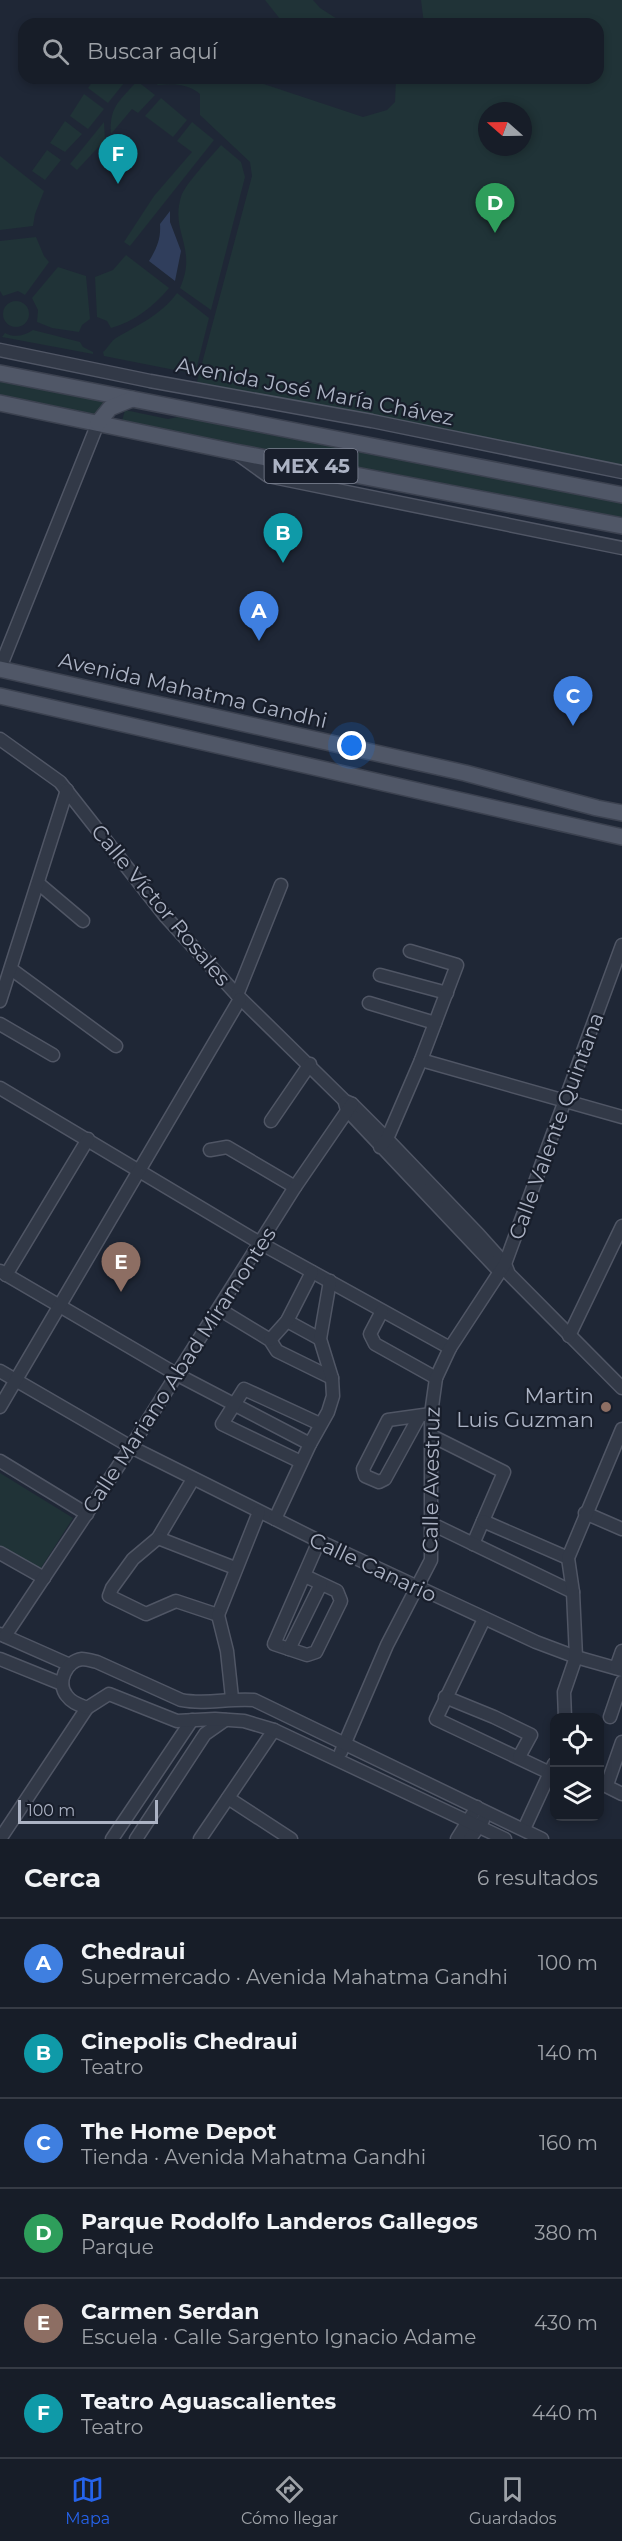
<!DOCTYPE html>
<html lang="es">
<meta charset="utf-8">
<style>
:root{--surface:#171d28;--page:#202630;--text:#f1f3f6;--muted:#9ea2a8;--line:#363b45;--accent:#2563eb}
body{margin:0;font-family:Montserrat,sans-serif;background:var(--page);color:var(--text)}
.controls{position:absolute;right:18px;bottom:18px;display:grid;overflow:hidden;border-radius:12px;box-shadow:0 3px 9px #0003}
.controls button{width:54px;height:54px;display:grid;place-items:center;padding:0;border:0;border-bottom:2px solid var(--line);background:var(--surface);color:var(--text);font:30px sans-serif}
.compass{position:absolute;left:478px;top:102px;width:54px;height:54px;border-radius:50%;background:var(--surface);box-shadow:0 3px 9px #0003;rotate:290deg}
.scale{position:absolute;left:18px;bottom:15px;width:140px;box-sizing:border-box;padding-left:6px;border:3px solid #acb3c4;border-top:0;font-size:16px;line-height:21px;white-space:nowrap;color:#acb3c4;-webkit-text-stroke:4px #181e2b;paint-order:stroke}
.you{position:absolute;left:352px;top:746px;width:21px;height:21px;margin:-15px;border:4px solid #fff;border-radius:50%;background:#1a73e8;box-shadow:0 0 0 9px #1a73e833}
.badge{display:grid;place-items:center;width:39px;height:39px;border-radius:50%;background:var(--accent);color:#fff;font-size:20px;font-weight:700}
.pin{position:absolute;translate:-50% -50px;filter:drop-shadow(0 2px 3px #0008)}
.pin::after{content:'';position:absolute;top:32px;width:21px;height:18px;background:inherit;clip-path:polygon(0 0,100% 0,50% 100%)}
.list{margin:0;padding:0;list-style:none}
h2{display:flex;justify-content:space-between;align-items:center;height:78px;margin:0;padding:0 24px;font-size:26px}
h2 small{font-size:20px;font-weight:400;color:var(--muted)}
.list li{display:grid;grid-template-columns:39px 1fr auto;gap:18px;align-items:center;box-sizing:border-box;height:90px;padding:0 24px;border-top:2px solid var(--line)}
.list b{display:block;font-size:22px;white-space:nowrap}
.list p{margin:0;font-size:20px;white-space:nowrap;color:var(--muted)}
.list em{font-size:20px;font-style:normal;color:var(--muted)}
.icon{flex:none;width:33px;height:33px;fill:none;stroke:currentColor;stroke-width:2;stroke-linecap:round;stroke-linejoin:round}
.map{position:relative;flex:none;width:622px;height:1839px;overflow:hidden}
.search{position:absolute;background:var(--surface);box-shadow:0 3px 9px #0003;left:18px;right:18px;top:18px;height:66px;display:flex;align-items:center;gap:15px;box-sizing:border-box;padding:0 21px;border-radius:18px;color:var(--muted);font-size:22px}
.sheet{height:618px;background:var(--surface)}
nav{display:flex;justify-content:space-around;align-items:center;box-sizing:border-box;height:84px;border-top:2px solid var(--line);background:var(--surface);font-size:16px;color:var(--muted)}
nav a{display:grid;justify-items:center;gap:3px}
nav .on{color:var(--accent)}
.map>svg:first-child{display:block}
.green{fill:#203337;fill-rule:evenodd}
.water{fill:#303e5c}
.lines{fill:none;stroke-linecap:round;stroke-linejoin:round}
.minor-casing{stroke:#505665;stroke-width:15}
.major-casing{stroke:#3c4250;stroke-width:18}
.minor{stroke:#323947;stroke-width:12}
.major{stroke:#505767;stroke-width:15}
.education-dot{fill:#8d6e63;stroke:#181e2b;stroke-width:2}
.labels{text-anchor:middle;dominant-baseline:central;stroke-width:4.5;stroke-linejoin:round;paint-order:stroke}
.shield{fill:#181e2b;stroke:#808696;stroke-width:1.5}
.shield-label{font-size:20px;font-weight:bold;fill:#acb3c4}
.street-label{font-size:21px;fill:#acb3c4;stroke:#181e2b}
.poi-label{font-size:21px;fill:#acb3c4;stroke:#181e2b;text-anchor:end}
</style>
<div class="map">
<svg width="622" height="1839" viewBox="0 0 622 1839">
<rect width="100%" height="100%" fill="#1f2736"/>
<g class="green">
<polygon points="265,0 313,0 320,8 345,24 284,24"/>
<path d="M 421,0 L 622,0 L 622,465 L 197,382 L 252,176 L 250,162 L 200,115 L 200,94 C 189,84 173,83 158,85 L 148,78 L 246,78 L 363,117 L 387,110 L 395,102 L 396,78 L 598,78 L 598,24 L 424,24 ZM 487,111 L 523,111 L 523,147 L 487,147 Z"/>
<polygon points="95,78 128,78 108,103 88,88"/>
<path d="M 137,81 L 155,95 L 138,113 L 132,109 L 111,134 C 109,106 120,101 137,81 Z"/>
<polygon points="84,94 104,109 88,129 70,116"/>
<polygon points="161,98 187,120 173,137 145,116"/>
<polygon points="65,121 82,134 65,152 50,143"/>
<polygon points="104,122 105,140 77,170 70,164"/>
<polygon points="192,122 214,140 130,246 124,242 154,196 192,152 177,141"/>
<path d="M 221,145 L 241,162 L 245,177 L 211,310 L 180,288 C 198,248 170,232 181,197 C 184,185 212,156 221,145 Z"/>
<polygon points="47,150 61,160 45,180 32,171"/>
<polygon points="0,156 44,191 35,214 33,226 0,230"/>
<polygon points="36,237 44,256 49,262 25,295 18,291 3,296 0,291 0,241"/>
<path d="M 126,255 L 169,288 C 154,306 134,322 111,328 L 107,321 L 97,317 L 95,277 L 113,270 Z"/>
<polygon points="58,267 86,276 90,319 82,325 79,332 52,328 37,322 38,310 32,298"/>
<path d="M 177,293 L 209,318 L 195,374 L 104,356 L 103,352 C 108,348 110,342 116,338 C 138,325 161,315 177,293 Z"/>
<circle cx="16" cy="314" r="13"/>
<path d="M 33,330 L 80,342 L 83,347 L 93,352 L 93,354 L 2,337 L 5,333 C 14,338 24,336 33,330 Z"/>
<polygon points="0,381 32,381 112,396 93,419 0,400"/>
<polygon points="125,410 168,419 198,413 622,496 622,520 122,421"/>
<polygon points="0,1473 73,1518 39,1571 0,1548"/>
</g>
<path class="water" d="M 170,211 L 170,222 L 181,251 L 175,281 L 149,261 C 157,248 161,239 160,224 Z"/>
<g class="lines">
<g class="minor-casing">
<g id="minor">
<polyline points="0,350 150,381 372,421 622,472"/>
<polyline points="236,453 268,476 622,548"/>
<polyline points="0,668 98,423"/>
<polyline points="0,739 60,782 166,917 237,995 345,1101 352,1104 387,1139 479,1235 505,1264 509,1274 622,1388"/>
<polyline points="38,883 83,921"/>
<polyline points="11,969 116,1046"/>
<polyline points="380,975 447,993"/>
<polyline points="237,995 281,885"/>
<polyline points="0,1001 67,790"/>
<polyline points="369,1003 435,1023"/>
<polyline points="0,1024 53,1055"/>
<polyline points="421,1060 622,1117"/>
<polyline points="0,1088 260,1243 450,1348"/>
<polyline points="345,1103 347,1110 500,1272"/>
<polyline points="271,1121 310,1064"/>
<polyline points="380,1147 387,1139 421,1060 457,965 410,951"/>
<polyline points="210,1150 227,1147 295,1187"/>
<polyline points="0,1271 176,1374 310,1444"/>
<polyline points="6,1275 88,1139"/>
<polyline points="219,1309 270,1340 277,1351 332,1378"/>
<polyline points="382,1311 370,1334 375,1344 436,1378"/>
<polyline points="287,1321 320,1339"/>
<polyline points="569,1336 622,1226"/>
<polyline points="270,1340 287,1321 312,1272"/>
<polyline points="0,1371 131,1447 319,1541 536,1642 576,1657 622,1670"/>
<polyline points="0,1407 240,999"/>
<polyline points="419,1417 385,1479 379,1482 365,1476 363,1469 388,1420 431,1414"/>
<polyline points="432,1436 504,1472 473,1544"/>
<polyline points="0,1461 87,1514"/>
<polyline points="301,1462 222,1424 244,1389 320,1424"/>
<polyline points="193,1479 158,1538 133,1559 112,1588 109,1596 146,1614 176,1601 218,1615"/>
<polyline points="585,1513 622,1529"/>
<polyline points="275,1519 310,1444 328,1412 333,1396 332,1378 320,1339 330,1281"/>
<polyline points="483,1521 568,1558"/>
<polyline points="430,1523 573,1592"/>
<polyline points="158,1538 235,1568"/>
<polyline points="0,1553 44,1578"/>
<polyline points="305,1576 337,1591 341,1601 316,1652 307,1655 274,1644 319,1541"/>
<polyline points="218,1615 259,1512"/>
<polyline points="218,1615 227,1651 232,1698"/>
<polyline points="484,1619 436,1719 550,1773"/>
<polyline points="0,1634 70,1665"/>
<polyline points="5,1636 131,1447 295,1187 352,1104"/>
<polyline points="289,1649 321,1584"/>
<polyline points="0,1659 62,1684"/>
<polyline points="616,1668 622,1651"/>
<polyline points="445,1697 494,1717 531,1735 519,1757"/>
<polyline points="610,1717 622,1682"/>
<polyline points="565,1718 564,1692 576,1657 573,1592 568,1558 622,1429"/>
<polyline points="622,1742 608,1782 608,1787 622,1794"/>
<polyline points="341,1752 387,1645 431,1560 431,1414 436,1378 450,1348 505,1264 622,945"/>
<polyline points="228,1798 291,1839"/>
<polyline points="524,1829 554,1764"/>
<polyline points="0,1839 87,1708"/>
<polyline points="112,1839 192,1720"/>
<polyline points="136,1839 205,1734 225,1720"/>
<polyline points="200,1839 274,1730"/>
<polyline points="457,1839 477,1807"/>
<polyline points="470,1839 483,1820"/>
<path d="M 505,1839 L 274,1730 L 244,1721 L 215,1719 L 177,1721 L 109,1694 L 87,1708 C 80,1705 72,1703 67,1696 C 56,1683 66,1661 82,1659 C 86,1659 93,1661 97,1662 L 181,1700 C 205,1705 228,1698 254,1700 L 542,1839"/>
</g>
</g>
<g class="major-casing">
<g id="major">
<polyline points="0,373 622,495"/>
<polyline points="0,403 235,452 622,526"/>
<polyline points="98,423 110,408 132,399"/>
<polyline points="0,669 465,773 597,808 622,813"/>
<polyline points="0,696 622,837"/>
</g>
</g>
<use href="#minor" class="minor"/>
<use href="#major" class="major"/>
</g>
<circle class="education-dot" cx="606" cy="1407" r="6"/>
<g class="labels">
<rect class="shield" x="264.5" y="449" width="93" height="34" rx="4.5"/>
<g class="shield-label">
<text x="311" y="466">MEX 45</text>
</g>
<g class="street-label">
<text transform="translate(315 391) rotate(11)">Avenida José María Chávez</text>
<text transform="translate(193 690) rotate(13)">Avenida Mahatma Gandhi</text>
<text transform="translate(161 905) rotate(50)">Calle Víctor Rosales</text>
<text transform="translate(556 1126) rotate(-70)">Calle Valente Quintana</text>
<text transform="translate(179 1370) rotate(-57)">Calle Mariano Abad Miramontes</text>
<text transform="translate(431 1480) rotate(-89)">Calle Avestruz</text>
<text transform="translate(373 1567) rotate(25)">Calle Canario</text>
</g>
<g class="poi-label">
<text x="594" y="1395">Martin<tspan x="594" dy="24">Luis Guzman</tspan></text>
</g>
</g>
</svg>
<div class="controls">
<button><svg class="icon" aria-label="locate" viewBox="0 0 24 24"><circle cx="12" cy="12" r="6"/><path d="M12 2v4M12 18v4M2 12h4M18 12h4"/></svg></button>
<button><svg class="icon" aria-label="layers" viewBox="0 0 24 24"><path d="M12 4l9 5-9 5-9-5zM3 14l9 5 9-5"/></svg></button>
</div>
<svg class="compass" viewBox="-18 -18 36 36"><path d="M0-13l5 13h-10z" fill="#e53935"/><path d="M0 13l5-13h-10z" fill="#9ea2a8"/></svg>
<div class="scale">100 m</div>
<div class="you"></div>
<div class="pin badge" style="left:259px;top:641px;background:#3f7fe0">A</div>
<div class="pin badge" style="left:283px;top:563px;background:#0f9aa8">B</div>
<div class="pin badge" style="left:573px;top:726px;background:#3f7fe0">C</div>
<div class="pin badge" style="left:495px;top:233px;background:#2e9e5b">D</div>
<div class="pin badge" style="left:121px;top:1292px;background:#8d6e63">E</div>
<div class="pin badge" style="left:118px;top:184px;background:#0f9aa8">F</div>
<div class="search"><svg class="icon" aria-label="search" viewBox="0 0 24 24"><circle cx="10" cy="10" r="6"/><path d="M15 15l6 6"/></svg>Buscar aquí</div>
</div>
<section class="sheet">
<h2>Cerca<small>6 resultados</small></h2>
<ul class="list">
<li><span class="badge" style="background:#3f7fe0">A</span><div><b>Chedraui</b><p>Supermercado · Avenida Mahatma Gandhi</p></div><em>100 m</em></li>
<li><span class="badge" style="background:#0f9aa8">B</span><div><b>Cinepolis Chedraui</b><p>Teatro</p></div><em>140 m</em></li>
<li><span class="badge" style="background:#3f7fe0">C</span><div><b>The Home Depot</b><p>Tienda · Avenida Mahatma Gandhi</p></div><em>160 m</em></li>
<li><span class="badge" style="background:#2e9e5b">D</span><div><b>Parque Rodolfo Landeros Gallegos</b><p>Parque</p></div><em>380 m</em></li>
<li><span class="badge" style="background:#8d6e63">E</span><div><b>Carmen Serdan</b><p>Escuela · Calle Sargento Ignacio Adame</p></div><em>430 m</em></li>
<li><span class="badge" style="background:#0f9aa8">F</span><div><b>Teatro Aguascalientes</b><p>Teatro</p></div><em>440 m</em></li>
</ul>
</section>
<nav>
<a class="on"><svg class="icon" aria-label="map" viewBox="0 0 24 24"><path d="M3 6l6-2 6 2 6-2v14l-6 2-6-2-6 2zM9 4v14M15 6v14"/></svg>Mapa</a>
<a><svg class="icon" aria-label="directions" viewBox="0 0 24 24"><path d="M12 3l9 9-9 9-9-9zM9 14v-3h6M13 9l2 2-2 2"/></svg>Cómo llegar</a>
<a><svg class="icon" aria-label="saved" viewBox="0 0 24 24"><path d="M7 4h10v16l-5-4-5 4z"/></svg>Guardados</a>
</nav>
